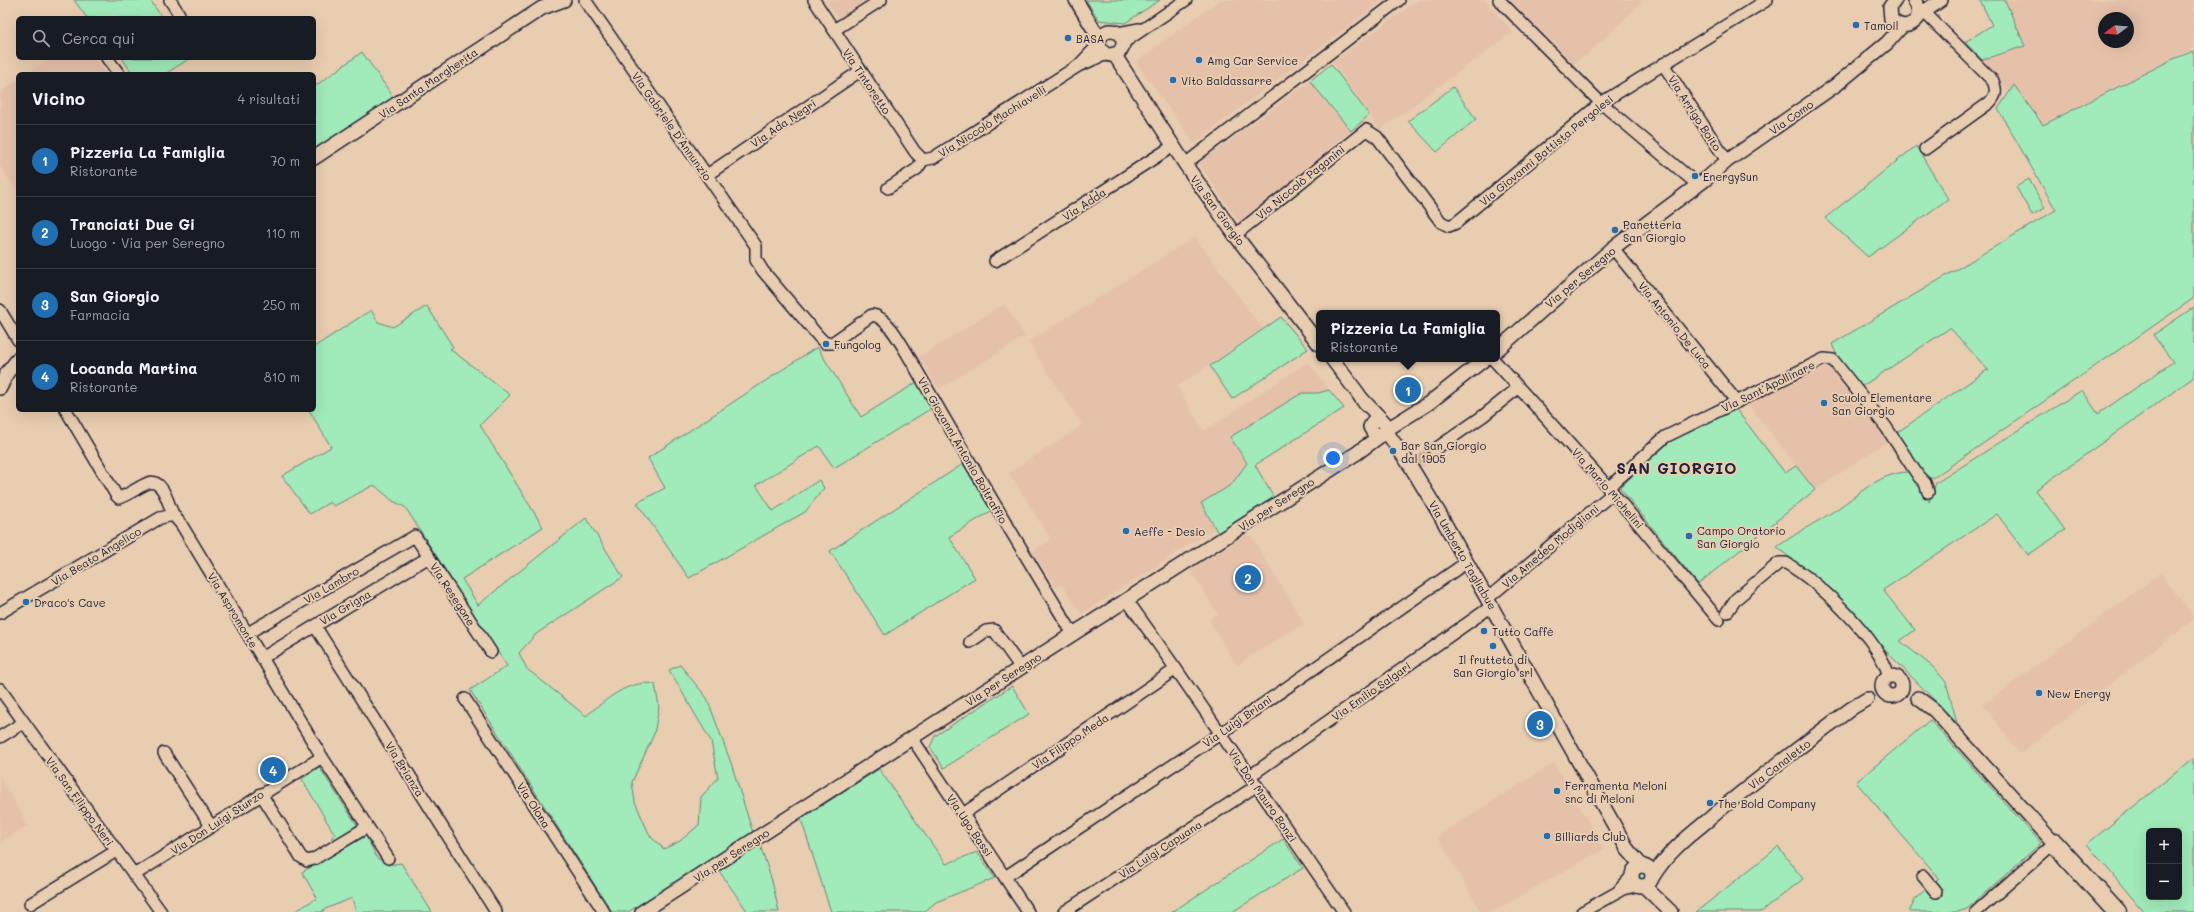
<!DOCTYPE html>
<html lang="it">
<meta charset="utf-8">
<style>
:root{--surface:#171b24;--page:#20242c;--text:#f1f3f6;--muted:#9ea1a6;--line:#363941;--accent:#1f6fb2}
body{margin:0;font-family:Mali,sans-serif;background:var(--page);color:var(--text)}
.controls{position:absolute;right:12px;bottom:12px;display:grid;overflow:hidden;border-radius:6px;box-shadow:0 4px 16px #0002}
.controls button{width:36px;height:36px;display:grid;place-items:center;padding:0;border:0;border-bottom:1px solid var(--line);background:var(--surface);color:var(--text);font:20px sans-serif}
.compass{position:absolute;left:2098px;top:12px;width:36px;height:36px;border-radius:50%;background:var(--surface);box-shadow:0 4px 16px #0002;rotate:254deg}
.you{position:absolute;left:1333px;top:458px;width:14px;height:14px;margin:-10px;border:3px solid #fff;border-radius:50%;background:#1a73e8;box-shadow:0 0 0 6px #1a73e833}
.badge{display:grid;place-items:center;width:26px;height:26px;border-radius:50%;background:var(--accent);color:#fff;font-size:13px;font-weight:700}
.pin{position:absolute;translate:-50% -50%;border:2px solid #fff;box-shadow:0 1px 4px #0006}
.popup{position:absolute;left:1316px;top:310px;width:184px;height:52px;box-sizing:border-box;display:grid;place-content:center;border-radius:6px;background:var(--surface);filter:drop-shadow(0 1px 3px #0005);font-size:13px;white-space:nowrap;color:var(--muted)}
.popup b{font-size:15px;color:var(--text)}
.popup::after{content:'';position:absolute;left:50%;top:100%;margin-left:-8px;border:8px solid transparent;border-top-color:var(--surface)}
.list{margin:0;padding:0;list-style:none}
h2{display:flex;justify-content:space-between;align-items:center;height:52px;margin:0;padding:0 16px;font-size:17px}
h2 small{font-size:13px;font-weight:400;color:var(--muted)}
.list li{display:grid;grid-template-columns:26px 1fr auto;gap:12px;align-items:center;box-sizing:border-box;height:72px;padding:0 16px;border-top:1px solid var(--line)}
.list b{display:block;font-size:15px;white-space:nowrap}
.list p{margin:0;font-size:13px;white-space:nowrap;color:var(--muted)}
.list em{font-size:13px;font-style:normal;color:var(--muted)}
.icon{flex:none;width:22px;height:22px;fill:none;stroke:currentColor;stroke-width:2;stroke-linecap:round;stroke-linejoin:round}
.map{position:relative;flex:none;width:2194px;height:912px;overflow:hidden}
.search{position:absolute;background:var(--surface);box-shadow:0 4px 16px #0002;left:16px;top:16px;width:300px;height:44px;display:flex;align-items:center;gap:10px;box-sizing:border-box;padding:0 14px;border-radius:6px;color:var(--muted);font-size:15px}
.panel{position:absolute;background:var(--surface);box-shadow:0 4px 16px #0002;left:16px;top:72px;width:300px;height:340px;border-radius:6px}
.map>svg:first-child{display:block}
.built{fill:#e6c1aa;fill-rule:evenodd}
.green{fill:#a1eab9;stroke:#62867a;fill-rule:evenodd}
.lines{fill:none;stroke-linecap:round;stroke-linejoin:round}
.minor-tunnel{stroke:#c0ab99;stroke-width:11;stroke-dasharray:11 5.5;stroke-linecap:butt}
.minor-casing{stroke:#22223b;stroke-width:14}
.tertiary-casing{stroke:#22223b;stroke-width:16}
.trunk-casing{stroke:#22223b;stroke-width:21}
.minor{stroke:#e8cdb0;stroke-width:11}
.tertiary{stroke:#e8cdb0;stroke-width:13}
.trunk{stroke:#e8cdb0;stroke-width:18}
.poi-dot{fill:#1f6fb2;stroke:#e8cdb0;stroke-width:1.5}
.labels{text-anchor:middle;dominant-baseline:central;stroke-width:4;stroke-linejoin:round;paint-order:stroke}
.poi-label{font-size:11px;fill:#22223b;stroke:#e8cdb0;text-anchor:start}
.street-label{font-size:11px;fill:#22223b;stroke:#e8cdb0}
.district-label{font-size:15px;font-weight:bold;letter-spacing:1px;fill:#22223b;stroke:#e8cdb0}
</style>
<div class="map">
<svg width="2194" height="912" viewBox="0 0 2194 912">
<rect width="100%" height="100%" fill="#e8cdb0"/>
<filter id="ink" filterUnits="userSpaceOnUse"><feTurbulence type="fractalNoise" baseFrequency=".025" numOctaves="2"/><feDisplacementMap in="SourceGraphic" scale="8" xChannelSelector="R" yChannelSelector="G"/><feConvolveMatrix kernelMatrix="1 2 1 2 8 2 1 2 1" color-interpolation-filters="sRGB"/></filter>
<g filter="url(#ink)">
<g class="built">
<polygon points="826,0 867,0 839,19"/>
<polygon points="1219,0 1383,0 1194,143 1136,62"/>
<polygon points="1418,0 1484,0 1513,32 1380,130 1333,62"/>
<polygon points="1510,0 1644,0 1588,54 1573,64"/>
<path d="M 2005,0 L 2194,0 L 2194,48 L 2043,125 L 2014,86 L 2009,93 L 1982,60 L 2025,46 ZM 2104,18 L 2128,18 L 2128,42 L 2104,42 Z"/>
<polygon points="50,58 95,58 106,74 27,74"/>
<polygon points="18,80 18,192 0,166 0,92"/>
<polygon points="1310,81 1351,131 1239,223 1199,163"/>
<polygon points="1195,237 1263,329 1177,387 1204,431 1308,362 1329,390 1318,393 1302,393 1231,437 1247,463 1231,485 1202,503 1215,528 1082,614 1061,584 1056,587 1032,552 1051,539 1009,473 1082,425 1028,342"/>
<polygon points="1004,304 1025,336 939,389 919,357"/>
<polygon points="1832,365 1891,439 1815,490 1748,404"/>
<polygon points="1249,533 1304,623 1237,665 1209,620 1218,614 1190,569"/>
<polygon points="2160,573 2194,616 2194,619 2020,754 1983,705"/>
<polygon points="1554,763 1604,849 1492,912 1481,912 1437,836"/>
<polygon points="0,777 28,825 0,842"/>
</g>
<g class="green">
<polygon points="74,0 153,0 151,1 162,18 87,18"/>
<polygon points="1086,0 1160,0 1125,23 1099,20"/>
<polygon points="1980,0 2005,0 2025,46 1982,60 1965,42 1992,25"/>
<polygon points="2194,51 2194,298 1933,478 1924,478 1895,434 1987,370 1989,371 1950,328 1861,387 1838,358 1832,344 2056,210 1998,109 2014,85 2043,125 2173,59"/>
<polygon points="362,52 394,98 314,153 314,87"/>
<polygon points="122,58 188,58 189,59 165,74 133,74"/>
<polygon points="1331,64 1369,115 1351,131 1310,81"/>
<polygon points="1453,87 1476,119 1437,152 1408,121"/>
<polygon points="1916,146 1948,199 1868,257 1825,218"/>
<polygon points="2029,179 2045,208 2032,215 2016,187"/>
<path d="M 427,306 L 453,347 L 450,349 L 510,395 L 480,425 L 543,527 L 462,579 L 478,605 L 586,518 L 623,577 L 536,634 L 519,653 L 527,669 L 586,716 C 606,700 628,679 655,684 L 659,707 L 654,734 L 632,782 L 635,802 L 650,836 L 664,849 L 680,841 L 699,825 L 701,797 L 718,778 L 711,741 L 669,670 L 680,665 L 707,698 L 731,763 L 753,833 L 628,912 L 612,912 L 470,690 L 507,666 L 405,507 L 393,501 L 374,485 L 334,506 L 330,502 L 310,514 L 282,476 L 331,447 L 309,410 L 314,410 L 314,347 L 371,310 L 378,322 L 393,327 Z"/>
<path d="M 2194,307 L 2194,377 L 2036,490 L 2065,530 L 2028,555 L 1997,514 L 1883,590 L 1915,630 L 1900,641 L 1933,667 L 1946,682 L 1957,723 L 1886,651 L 1851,609 L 1777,547 C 1796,533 1814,524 1834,511 C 1859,495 1881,470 1914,472 L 1922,491 L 1929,502 L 1936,483 L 2082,390 L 2098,414 L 2173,362 L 2153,335 Z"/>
<polygon points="1281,317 1308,349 1232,399 1210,366"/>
<polygon points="817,347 861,417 917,382 932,408 834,468 819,446 756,485 773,511 819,480 824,488 805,512 689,578 637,503 665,488 648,458"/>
<polygon points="1329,390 1344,408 1255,465 1274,498 1218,533 1201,503 1231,485 1247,463 1230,437 1302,393 1318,393"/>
<polygon points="1735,408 1785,473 1796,466 1815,490 1698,584 1620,488 1668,441"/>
<polygon points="963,464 991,511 949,537 975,578 885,635 830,551"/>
<polygon points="1012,686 1029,714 944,768 930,747 935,736"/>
<polygon points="1930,720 2041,843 1967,909 1958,912 1909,912 1916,898 1939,878 1856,782"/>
<path d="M 2194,758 L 2194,912 L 2144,912 L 2087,844 ZM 2149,831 L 2179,831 L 2179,897 L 2149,897 Z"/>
<polygon points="319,767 357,825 334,841 331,838 335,835 302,779"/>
<polygon points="879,769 946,864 977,852 995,878 936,902 924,912 831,912 801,819"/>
<polygon points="366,836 377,858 388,865 401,863 432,912 356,912 352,898 323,910 323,912 294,912 317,898 302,872"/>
<polygon points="1283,839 1303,868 1232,912 1172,912"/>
<polygon points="760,845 772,881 779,912 748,912 719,871"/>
<polygon points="1778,847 1803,879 1761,912 1696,912"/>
<circle cx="1642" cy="876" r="6"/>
</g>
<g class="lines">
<polyline class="minor-tunnel" points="1419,462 1434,450"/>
<g class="minor-casing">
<g id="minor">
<polyline points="170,0 179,14"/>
<path d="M 585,0 L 756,246 L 756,260 L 763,271 L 819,337 L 825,343 L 832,343 L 872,315 C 888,316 904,349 912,362 C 964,453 1018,544 1073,634"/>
<polyline points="814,0 915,152 923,160"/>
<polyline points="1499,0 1601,103 1698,185"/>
<path d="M 1919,7 L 1993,81 C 1997,91 1996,96 1989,103 L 1925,149"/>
<polyline points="834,30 881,0"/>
<polyline points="1118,33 1139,29"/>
<polyline points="1123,43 1186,0"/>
<polyline points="107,58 119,74"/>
<polyline points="1080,64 1098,45"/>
<polyline points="1663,64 1727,161"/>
<polyline points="1185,164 1399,0"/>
<polyline points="707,175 860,71"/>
<polyline points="888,188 917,169 923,160 933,158 1078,66 1107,54"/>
<polyline points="1235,235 1366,130 1377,137 1441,222 1449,226 1456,223 1601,103 1767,0"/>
<polyline points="1613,248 1737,402"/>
<polyline points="995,261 1173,146"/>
<polyline points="0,310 18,340"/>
<polyline points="1493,359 1601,479 1719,620"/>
<path d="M 66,410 L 116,495 L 119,498 C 130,494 138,487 148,483 C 163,478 168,504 173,514 C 175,517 178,521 181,524 L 322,757 L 388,858"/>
<polyline points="1434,450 1483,416 1518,388"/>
<polyline points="1608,488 1665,437 1824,359 1833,360 1886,427 1919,477 1925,483 1928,492"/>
<polyline points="1488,598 1613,493"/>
<polyline points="1127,600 1176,669 1344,912"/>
<path d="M 1727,612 L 1736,599 L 1779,563 L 1786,563 C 1820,583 1878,638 1889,676"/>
<polyline points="0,613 160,518 174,515"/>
<polyline points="315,626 496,912"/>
<polyline points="248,633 415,536 491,652"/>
<polyline points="970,642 986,631 994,630 1021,668"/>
<polyline points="262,658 429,557"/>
<polyline points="0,689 161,912"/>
<polyline points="465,699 604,912"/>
<polyline points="0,737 23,723"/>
<polyline points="912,738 1028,912"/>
<polyline points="164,753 211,826"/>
<polyline points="1250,776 1492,606"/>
<polyline points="261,794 301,857 307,861 314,859 367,827"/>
<polyline points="963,814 1176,669"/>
<polyline points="134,875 322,757"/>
<polyline points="1923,876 1936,892"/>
<polyline points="1005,877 1220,734 1467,562"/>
<polyline points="1620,889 1632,876"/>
<polyline points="30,904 116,851"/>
<polyline points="1064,912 1256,786"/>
<polyline points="1582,912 1623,889 1640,885"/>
<polyline points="1976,912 2054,843"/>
</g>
</g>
<g class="tertiary-casing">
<g id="tertiary">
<polyline points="1076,0 1099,38"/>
<path d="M 1895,0 L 1890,7 L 1891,19 C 1900,28 1910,28 1918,18 L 1918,7 L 1914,0"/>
<polyline points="1918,16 1941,0"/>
<circle cx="1111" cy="43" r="12"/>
<polyline points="1114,54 1185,164 1235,235 1319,344"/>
<polyline points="314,158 542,8 564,0"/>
<polyline points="1497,350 1613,248 1706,179 1727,161 1836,85 1887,43 1902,26"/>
<polyline points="1332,359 1357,392 1366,405"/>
<polyline points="0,388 7,373 18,359"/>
<polyline points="1381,420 1374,420 1370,427 1374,434 1382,435"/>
<polyline points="1386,430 1429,403 1485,359"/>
<polyline points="1386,431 1411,467 1439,513 1628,850 1642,866"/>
<circle cx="1892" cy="686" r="10"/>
<polyline points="1918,698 1934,710 2054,843"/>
<circle cx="1642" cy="876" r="10"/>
<path d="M 1652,878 C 1666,854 1686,838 1707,821 C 1753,781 1803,745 1852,708 L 1867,699"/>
<polyline points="1644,886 1671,912"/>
<polyline points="642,912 1073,634 1357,453 1384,433 1386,428 1385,423 1361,398"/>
</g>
</g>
<g class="trunk-casing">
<polyline id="trunk" points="2054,843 2117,912"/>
</g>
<use href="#minor" class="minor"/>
<use href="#tertiary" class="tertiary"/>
<use href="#trunk" class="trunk"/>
</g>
</g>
<g class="poi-dot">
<circle cx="1856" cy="25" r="4"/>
<circle cx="1068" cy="38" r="4"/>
<circle cx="1199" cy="60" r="4"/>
<circle cx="1173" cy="80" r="4"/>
<circle cx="1695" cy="176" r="4"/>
<circle cx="1615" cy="230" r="4"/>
<circle cx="826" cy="344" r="4"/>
<circle cx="1824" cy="403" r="4"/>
<circle cx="1393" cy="451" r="4"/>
<circle cx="1126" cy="531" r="4"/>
<circle cx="1689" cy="536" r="4"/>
<circle cx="26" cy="602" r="4"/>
<circle cx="1484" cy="631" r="4"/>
<circle cx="1493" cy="646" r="4"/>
<circle cx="2039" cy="693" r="4"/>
<circle cx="1557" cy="791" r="4"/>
<circle cx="1710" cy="803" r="4"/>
<circle cx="1547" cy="836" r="4"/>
</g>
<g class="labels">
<g class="poi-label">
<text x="1864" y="25">Tamoil</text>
<text x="1076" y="38">BASA</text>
<text x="1207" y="60">Amg Car Service</text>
<text x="1181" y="80">Vito Baldassarre</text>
<text x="1703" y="176">EnergySun</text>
<text x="1623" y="224">Panetteria<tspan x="1623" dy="13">San Giorgio</tspan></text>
<text x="834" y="344">Fungolog</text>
<text x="1832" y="397">Scuola Elementare<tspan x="1832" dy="13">San Giorgio</tspan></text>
<text x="1401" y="445">Bar San Giorgio<tspan x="1401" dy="13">dal 1905</tspan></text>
<text x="1697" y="530">Campo Oratorio<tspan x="1697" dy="13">San Giorgio</tspan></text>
<text x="1134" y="531">Aeffe - Desio</text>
<text x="34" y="602">Draco's Cave</text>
<text x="1492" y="631">Tutto Caffè</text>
<text x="1493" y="659" text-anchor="middle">Il frutteto di<tspan x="1493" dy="13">San Giorgio srl</tspan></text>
<text x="2047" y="693">New Energy</text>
<text x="1565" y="785">Ferramenta Meloni<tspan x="1565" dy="13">snc di Meloni</tspan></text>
<text x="1718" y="803">The Bold Company</text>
<text x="1555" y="836">Billiards Club</text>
</g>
<g class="street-label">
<text transform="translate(867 81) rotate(56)">Via Tintoretto</text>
<text transform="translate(428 83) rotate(-34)">Via Santa Margherita</text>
<text transform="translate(1695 113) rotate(57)">Via Arrigo Boito</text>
<text transform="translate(1791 117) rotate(-35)">Via Como</text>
<text transform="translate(992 121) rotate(-32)">Via Niccolò Machiavelli</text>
<text transform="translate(783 123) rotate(-34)">Via Ada Negri</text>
<text transform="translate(672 126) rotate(55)">Via Gabriele D'Annunzio</text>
<text transform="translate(1546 150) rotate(-39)">Via Giovanni Battista Pergolesi</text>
<text transform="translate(1300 182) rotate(-39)">Via Niccolò Paganini</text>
<text transform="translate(1084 204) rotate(-33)">Via Adda</text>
<text transform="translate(1218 210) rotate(54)">Via San Giorgio</text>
<text transform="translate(1580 277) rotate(-40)">Via per Seregno</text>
<text transform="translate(1675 325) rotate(51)">Via Antonio De Luca</text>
<text transform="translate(1768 386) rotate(-26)">Via Sant'Apollinare</text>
<text transform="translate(963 450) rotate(60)">Via Giovanni Antonio Boltraffio</text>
<text transform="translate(1608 488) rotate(49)">Via Mario Michelini</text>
<text transform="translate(1276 504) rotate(-33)">Via per Seregno</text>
<text transform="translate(1550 546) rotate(-40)">Via Amedeo Modigliani</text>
<text transform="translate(1463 555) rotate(60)">Via Umberto Tagliabue</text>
<text transform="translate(96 556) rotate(-31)">Via Beato Angelico</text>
<text transform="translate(331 585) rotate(-30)">Via Lambro</text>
<text transform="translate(453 594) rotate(57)">Via Resegone</text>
<text transform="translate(345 607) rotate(-31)">Via Grigna</text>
<text transform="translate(233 610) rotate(59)">Via Aspromonte</text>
<text transform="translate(1003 679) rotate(-33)">Via per Seregno</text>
<text transform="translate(1371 691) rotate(-35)">Via Emilio Salgari</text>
<text transform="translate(1237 721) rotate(-35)">Via Luigi Briani</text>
<text transform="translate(1070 741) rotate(-34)">Via Filippo Meda</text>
<text transform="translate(1779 764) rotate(-37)">Via Canaletto</text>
<text transform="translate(405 769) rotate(58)">Via Brianza</text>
<text transform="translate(1263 795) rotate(55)">Via Don Mauro Bonzi</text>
<text transform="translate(80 801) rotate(54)">Via San Filippo Neri</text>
<text transform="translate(534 805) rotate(57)">Via Olona</text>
<text transform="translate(217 822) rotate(-33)">Via Don Luigi Sturzo</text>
<text transform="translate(970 825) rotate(56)">Via Ugo Bassi</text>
<text transform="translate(1160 849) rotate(-33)">Via Luigi Capuana</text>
<text transform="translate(731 855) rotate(-33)">Via per Seregno</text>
</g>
<g class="district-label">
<text x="1677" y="468">SAN GIORGIO</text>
</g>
</g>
</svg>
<div class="controls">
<button>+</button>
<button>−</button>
</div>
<svg class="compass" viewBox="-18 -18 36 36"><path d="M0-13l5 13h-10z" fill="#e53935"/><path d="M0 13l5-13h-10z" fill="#9ea1a6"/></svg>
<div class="you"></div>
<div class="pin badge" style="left:1408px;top:390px">1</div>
<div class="popup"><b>Pizzeria La Famiglia</b>Ristorante</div>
<div class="pin badge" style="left:1248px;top:578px">2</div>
<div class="pin badge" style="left:1540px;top:724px">3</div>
<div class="pin badge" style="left:273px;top:770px">4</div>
<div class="search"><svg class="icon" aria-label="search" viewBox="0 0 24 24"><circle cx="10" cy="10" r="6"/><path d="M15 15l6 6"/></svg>Cerca qui</div>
<section class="panel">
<h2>Vicino<small>4 risultati</small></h2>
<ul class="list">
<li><span class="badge">1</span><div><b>Pizzeria La Famiglia</b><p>Ristorante</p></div><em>70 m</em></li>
<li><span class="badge">2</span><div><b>Tranciati Due Gi</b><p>Luogo · Via per Seregno</p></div><em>110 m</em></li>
<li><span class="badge">3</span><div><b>San Giorgio</b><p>Farmacia</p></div><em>250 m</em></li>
<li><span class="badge">4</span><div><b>Locanda Martina</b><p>Ristorante</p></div><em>810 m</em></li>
</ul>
</section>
</div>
